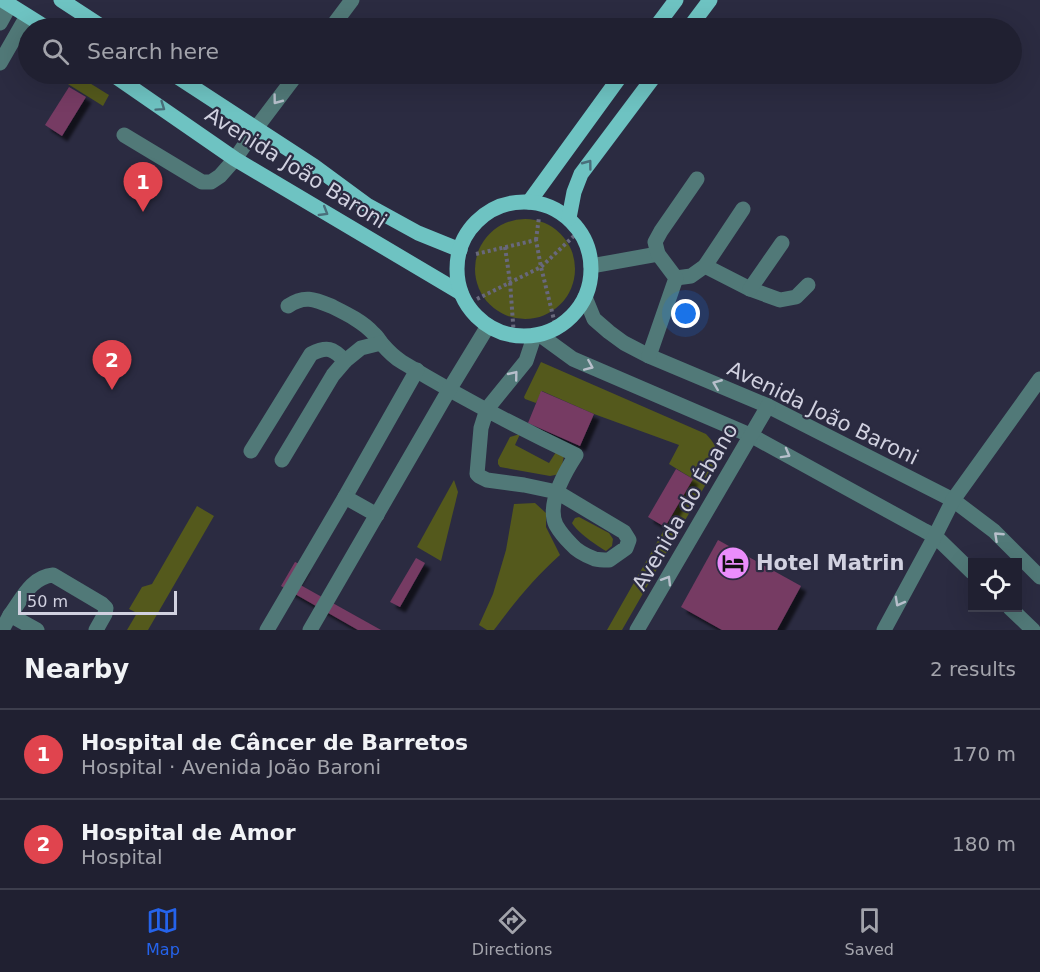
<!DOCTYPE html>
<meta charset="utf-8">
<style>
:root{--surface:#202031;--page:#282839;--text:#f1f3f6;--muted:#a2a3ab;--line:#3d3e4d;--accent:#2563eb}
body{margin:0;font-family:"DejaVu Sans",sans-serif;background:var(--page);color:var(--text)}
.controls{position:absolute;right:18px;bottom:18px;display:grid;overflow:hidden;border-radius:0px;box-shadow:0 6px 24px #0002}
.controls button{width:54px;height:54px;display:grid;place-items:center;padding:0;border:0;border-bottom:2px solid var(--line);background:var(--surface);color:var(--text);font:30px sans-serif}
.scale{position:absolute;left:18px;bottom:15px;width:159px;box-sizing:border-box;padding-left:6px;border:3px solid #d1d1e0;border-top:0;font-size:16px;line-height:21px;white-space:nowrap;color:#d1d1e0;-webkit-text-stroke:4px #2b2b41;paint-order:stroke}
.you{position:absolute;left:686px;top:314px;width:21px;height:21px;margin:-15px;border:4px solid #fff;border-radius:50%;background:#1a73e8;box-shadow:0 0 0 9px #1a73e833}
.badge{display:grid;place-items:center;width:39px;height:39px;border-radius:50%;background:var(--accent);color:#fff;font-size:20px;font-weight:700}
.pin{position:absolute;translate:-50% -50px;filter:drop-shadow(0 2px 3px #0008)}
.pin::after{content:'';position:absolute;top:32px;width:21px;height:18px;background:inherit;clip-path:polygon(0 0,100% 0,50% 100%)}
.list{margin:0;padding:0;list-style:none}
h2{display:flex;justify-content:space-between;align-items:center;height:78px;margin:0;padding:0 24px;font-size:26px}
h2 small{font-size:20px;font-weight:400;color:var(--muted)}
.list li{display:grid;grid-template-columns:39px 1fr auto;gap:18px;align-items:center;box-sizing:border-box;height:90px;padding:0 24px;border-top:2px solid var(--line)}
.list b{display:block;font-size:22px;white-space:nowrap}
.list p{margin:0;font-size:20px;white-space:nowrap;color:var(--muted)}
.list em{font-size:20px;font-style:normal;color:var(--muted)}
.icon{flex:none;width:33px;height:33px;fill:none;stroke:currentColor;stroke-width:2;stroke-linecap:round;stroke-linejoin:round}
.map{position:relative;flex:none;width:1040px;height:630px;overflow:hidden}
.search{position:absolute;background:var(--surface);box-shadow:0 6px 24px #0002;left:18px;right:18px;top:18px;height:66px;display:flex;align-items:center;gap:15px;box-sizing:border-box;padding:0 21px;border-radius:33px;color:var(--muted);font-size:22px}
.sheet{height:258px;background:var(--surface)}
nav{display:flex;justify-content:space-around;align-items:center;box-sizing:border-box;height:84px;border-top:2px solid var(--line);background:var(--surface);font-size:16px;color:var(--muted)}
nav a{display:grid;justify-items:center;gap:3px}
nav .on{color:var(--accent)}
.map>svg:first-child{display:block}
.green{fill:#54591c}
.building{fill:#763b64;filter:url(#shadow)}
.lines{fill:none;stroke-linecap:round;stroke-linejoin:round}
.path{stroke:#68687c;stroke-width:4;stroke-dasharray:3 3;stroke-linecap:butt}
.minor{stroke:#517978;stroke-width:15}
.major{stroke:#6ec3c2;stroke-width:15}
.oneway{stroke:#b7bfcb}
.oneway2{stroke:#496f7b}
.labels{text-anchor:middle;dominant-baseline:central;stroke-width:4.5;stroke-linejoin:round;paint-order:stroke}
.street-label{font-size:21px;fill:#d1d1e0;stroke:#2b2b41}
.poi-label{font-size:21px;font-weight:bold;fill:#d1d1e0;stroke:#2b2b41;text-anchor:start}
</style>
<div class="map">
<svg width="1040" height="630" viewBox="0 0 1040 630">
<defs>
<filter id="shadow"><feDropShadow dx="5.5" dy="5.5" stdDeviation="1.5" flood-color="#0009"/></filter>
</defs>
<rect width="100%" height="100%" fill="#2b2b41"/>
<g class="green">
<polygon points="52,74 75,74 109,95 103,106"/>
<circle cx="525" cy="269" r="50"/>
<path d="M 541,362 L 706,434 C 718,447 720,453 714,470 L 622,630 L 607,630 L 693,479 L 669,464 L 679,445 L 594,414 L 542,391 L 536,403 L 525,399 L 524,397 Z"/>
<polygon points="520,434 515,445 549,463 556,452 564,456 560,474 550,476 500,467 498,464 498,460 510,437"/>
<polygon points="454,480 458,492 441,561 417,547"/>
<path d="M 535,503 L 546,513 L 546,527 L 560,555 C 535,577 514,603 494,630 L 487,630 L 479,625 L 493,594 L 506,550 L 514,504 Z"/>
<polygon points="197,506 214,516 148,630 127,630 137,613 129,609 142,587 152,584"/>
<path d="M 579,517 L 609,533 L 613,539 L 612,546 L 606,551 C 597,546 577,532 572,523 L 575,518 Z"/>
</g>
<g class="building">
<polygon points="69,87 86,97 62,136 45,125"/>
<polygon points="541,391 594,414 580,446 528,423"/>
<polygon points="676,469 693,479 665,527 648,517"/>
<polygon points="718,540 801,586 777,630 722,630 681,607"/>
<polygon points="416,558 425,563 400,607 390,602"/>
<polygon points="295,562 304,566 295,582 381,630 358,630 281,586"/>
</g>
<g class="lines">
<g class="path">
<polyline points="536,240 539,217"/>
<polyline points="505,247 510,282 514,336"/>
<polyline points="476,254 536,240 541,267 555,324"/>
<polyline points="477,299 541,267 575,235"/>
</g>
<g class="minor">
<polyline points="0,23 10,5"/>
<polyline points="331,28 352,0"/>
<polyline points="0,63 27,16"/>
<polyline points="124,135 202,182 211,182 220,176 235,159 257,127 297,74"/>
<polyline points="591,266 658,254"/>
<polyline points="705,266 750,289 780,300 796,297 808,285"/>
<polyline points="676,278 691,276 705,266 743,209"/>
<polyline points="750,289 782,243"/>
<polyline points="585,297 594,319 609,332 624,343 649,356 768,406 953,500 994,531 1040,577"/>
<path d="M 288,306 C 304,295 314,299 331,306 C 345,313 362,321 373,333 C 377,336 379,340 382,344 C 388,351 394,357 402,362 C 458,396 517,427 576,455 C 565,472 546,504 556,525 C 560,532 565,538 571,544 C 576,550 587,556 595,559 C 599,560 605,560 609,560 L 626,548 L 629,540 L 624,532 L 557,492 L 524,485 L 487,480 L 479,476 L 477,474 L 481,428 L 487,409 L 526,361 L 534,337"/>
<polyline points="540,335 573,359 752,436 925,531 935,536 972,572"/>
<polyline points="649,356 676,278 658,254 655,242 661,231 697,179"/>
<path d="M 251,451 L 311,354 C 327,346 333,348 345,361"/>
<polyline points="282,460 333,375 345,361 361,348 381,343"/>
<polyline points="345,497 417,370"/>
<polyline points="1010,608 1033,630"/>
<path d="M 10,615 C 22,599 31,577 53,575 L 102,604 L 106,608 L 105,614 L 96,630"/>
<polyline points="2,630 10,615 37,630"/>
<polyline points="267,630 345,497 377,515"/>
<polyline points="310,630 449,390 488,326"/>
<polyline points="637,630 768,406"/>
<polyline points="884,630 935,536 953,500 1040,379"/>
</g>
<g class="major">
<polyline points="2,0 47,28"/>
<polyline points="61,0 104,28"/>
<polyline points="655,28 676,0"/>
<polyline points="689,28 710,0"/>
<polyline points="112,74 235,159 461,293"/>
<polyline points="173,74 314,166 367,205 418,233 460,250"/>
<polyline points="529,202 622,74"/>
<circle cx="524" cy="269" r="67"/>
<polyline points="569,218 574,192 581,174 656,74"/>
</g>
</g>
<defs><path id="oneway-chevron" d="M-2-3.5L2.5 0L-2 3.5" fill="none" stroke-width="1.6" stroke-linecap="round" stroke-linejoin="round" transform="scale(1.5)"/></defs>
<g class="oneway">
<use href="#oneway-chevron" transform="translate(277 100) rotate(127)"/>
<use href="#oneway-chevron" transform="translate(589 366) rotate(23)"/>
<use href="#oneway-chevron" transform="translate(514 375) rotate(-51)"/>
<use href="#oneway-chevron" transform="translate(717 384) rotate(-158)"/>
<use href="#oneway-chevron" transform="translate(786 454) rotate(29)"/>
<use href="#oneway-chevron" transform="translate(998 536) rotate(-137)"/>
<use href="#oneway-chevron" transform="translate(667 580) rotate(-59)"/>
<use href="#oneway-chevron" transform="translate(899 602) rotate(119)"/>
</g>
<g class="oneway2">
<use href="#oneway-chevron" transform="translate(161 107) rotate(35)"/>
<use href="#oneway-chevron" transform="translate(588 164) rotate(-53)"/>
<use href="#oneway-chevron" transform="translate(324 212) rotate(31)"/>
</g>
<defs>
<g id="hotel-disc" transform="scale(1.725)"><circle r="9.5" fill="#eb8dfc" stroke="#2b2b41"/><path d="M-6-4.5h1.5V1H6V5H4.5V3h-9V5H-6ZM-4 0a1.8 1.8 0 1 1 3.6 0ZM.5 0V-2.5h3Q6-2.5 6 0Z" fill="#111"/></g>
</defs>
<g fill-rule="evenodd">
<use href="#hotel-disc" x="733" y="563"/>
</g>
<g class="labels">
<g class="street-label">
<text transform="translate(296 168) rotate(32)">Avenida João Baroni</text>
<text transform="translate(823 413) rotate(26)">Avenida João Baroni</text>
<text transform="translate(685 507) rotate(-60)">Avenida do Ébano</text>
</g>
<g class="poi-label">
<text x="756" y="563">Hotel Matrin</text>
</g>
</g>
</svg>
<div class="controls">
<button><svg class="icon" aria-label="locate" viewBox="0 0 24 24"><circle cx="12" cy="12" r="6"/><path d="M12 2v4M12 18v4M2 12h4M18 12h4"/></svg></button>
</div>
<div class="scale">50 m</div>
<div class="you"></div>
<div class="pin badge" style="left:143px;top:212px;background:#e0444e">1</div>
<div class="pin badge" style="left:112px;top:390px;background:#e0444e">2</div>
<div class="search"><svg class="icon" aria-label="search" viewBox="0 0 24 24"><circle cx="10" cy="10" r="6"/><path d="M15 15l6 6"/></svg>Search here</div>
</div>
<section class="sheet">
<h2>Nearby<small>2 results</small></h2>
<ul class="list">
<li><span class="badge" style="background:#e0444e">1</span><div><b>Hospital de Câncer de Barretos</b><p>Hospital · Avenida João Baroni</p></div><em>170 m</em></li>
<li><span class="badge" style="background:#e0444e">2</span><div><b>Hospital de Amor</b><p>Hospital</p></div><em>180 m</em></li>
</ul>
</section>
<nav>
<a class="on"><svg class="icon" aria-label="map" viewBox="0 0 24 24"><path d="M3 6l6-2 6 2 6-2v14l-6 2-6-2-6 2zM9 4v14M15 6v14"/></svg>Map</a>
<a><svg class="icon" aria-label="directions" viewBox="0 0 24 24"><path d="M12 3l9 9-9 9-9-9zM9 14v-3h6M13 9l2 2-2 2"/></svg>Directions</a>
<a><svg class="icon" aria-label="saved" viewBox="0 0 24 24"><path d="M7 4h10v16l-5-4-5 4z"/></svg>Saved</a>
</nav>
